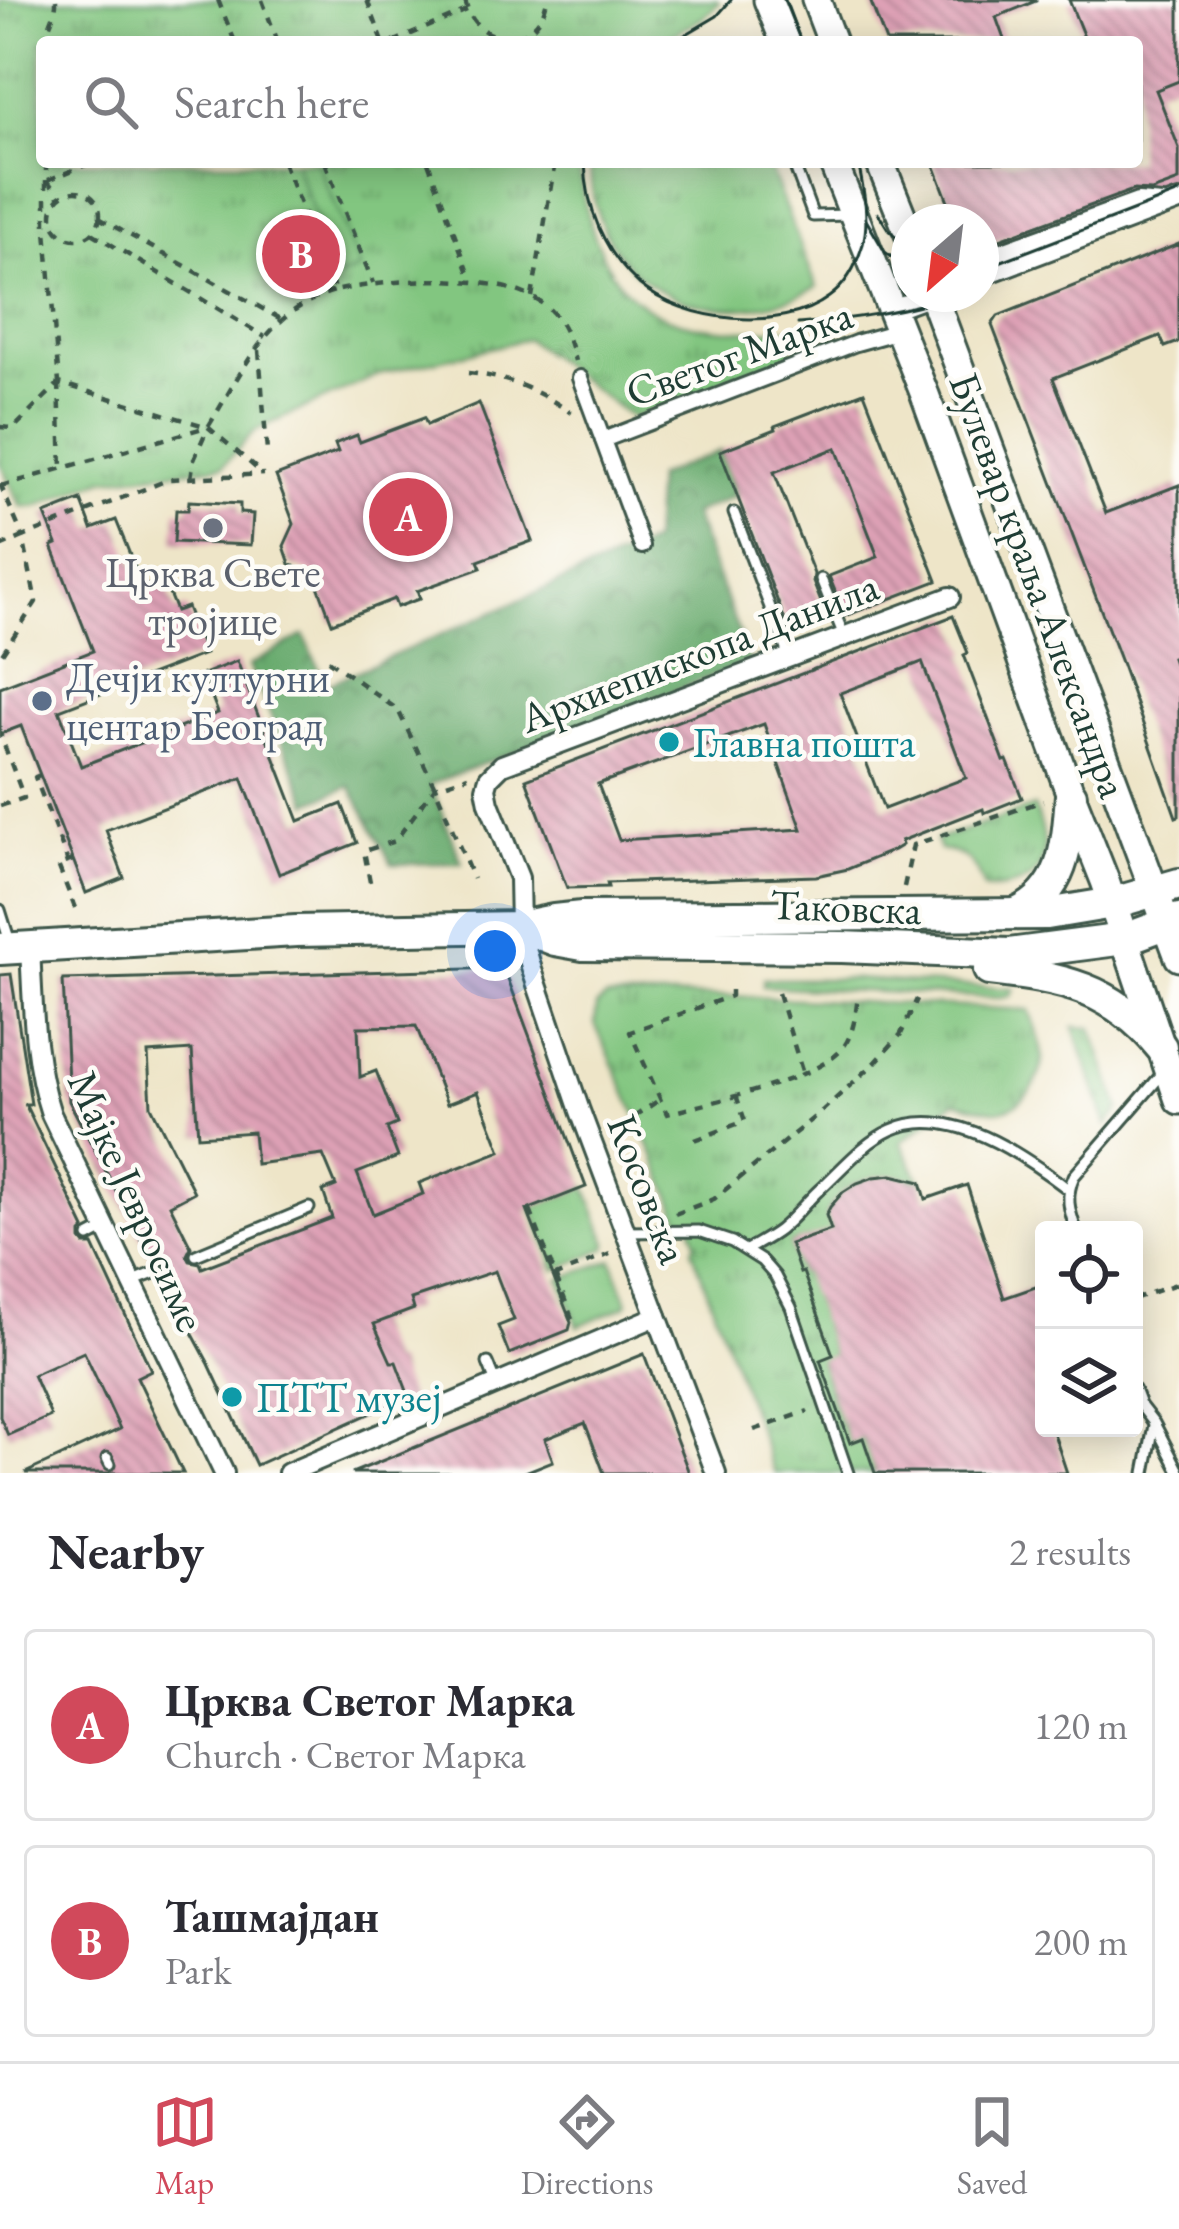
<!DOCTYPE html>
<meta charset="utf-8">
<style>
:root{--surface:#fff;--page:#f2f2f3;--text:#2b2b33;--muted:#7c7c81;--line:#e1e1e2;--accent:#d1495b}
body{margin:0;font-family:"EB Garamond",serif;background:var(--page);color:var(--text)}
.controls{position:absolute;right:36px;bottom:36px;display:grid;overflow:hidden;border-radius:12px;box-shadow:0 6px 30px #0003}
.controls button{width:108px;height:108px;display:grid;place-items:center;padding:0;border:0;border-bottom:3px solid var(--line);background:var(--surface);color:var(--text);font:60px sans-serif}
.compass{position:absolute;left:891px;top:204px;width:108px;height:108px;border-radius:50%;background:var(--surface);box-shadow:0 6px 30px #0003;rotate:208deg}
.you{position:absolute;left:495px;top:951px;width:42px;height:42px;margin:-30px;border:9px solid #fff;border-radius:50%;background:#1a73e8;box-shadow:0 0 0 18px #1a73e833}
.badge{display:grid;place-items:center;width:78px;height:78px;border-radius:50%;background:var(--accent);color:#fff;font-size:39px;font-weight:700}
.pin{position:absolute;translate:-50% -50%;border:6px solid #fff;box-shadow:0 3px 12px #0006}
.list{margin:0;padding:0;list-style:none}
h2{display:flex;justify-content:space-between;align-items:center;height:156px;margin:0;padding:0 48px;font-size:51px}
h2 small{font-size:39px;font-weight:400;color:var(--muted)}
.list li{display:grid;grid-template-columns:78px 1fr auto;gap:36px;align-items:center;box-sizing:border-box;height:192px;margin:0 24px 24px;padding:0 24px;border:3px solid var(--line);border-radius:12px}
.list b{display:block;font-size:45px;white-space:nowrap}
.list p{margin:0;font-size:39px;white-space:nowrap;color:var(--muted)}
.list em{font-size:39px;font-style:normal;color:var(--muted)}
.icon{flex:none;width:66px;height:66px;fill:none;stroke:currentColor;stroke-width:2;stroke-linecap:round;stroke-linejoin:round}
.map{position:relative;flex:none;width:1179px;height:1473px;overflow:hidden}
.search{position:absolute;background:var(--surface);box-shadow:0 6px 30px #0003;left:36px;right:36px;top:36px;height:132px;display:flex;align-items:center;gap:30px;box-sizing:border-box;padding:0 42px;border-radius:12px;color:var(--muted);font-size:45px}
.sheet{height:588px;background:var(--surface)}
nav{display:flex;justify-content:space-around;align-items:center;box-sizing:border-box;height:168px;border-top:3px solid var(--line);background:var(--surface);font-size:33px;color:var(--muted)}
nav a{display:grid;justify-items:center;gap:6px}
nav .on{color:var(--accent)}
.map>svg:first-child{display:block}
.grass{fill:url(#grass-tufts);stroke:#50825a;stroke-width:3}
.forest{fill:url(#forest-crowns);stroke:#447451;stroke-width:3}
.garden{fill:#82c680;stroke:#50825a;stroke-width:3}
.building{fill:url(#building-back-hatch);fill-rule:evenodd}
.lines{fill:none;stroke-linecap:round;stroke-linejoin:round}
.service-casing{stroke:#3e564a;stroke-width:15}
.pedestrian-casing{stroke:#3e564a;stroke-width:20}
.minor-casing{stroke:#3e564a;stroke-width:24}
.secondary-casing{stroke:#3e564a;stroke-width:33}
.primary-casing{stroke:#3e564a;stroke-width:36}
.path{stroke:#3e564a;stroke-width:4.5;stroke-dasharray:9 9;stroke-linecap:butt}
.service{stroke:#fff;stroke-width:9}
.pedestrian{stroke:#fff;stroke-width:14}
.minor{stroke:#fff;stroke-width:18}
.secondary{stroke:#fff;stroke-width:27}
.primary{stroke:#fff;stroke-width:30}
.tram{stroke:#1f3d34;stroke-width:3}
.worship-dot{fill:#6b7280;stroke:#fdfcf7;stroke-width:4.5}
.service-dot{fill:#5c6f8a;stroke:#fdfcf7;stroke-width:4.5}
.culture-dot{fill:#0f9aa8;stroke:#fdfcf7;stroke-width:4.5}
.labels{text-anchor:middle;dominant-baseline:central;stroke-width:9;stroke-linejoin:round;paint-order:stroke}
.street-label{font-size:42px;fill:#1f3d34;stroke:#fdfcf7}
.worship-label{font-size:42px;fill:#5b616d;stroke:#fdfcf7}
.service-label{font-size:42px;fill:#4e5e75;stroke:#fdfcf7;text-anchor:start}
.culture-label{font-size:42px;fill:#0d838f;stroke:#fdfcf7;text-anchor:start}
</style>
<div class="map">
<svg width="1179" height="1473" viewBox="0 0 1179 1473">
<defs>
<pattern id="grass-tufts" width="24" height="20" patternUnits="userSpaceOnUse" patternTransform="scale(3)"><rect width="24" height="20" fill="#82c680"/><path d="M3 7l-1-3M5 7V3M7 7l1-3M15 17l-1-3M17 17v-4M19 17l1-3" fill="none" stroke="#6aa26a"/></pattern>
<pattern id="forest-crowns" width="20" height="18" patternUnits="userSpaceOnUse" patternTransform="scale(3)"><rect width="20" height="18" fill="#69ab6e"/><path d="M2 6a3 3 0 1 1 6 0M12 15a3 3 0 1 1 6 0" fill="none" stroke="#568c5b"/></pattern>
<pattern id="building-back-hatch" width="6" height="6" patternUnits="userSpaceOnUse" patternTransform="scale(3)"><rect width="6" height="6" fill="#dea1b6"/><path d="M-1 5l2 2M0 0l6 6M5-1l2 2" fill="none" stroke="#b38495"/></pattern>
</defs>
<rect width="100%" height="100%" fill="#fdfcf7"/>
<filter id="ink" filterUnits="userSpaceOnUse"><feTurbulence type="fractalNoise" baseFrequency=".00833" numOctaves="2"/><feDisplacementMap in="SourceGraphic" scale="24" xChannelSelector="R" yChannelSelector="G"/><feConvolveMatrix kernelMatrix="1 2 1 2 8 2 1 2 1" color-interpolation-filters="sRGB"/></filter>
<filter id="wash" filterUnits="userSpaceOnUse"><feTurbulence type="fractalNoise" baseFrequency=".004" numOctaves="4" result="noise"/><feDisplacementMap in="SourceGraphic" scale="48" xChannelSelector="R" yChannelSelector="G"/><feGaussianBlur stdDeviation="2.7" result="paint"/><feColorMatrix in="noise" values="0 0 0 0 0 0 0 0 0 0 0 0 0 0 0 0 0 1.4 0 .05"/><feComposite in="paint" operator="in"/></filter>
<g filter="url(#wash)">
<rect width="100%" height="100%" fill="#eee5c8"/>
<g class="grass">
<path d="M 0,0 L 717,0 L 719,3 L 701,19 L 660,42 L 42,42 L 42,162 L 579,162 C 580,188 586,211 594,235 C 625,328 701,334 786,329 L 792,356 L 632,418 L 527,339 L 383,373 L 254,431 L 223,466 L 104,479 L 35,507 L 21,506 L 0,463 Z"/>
<path d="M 590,162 L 767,162 L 817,287 C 713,341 590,288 590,162 Z"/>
<path d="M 1034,807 C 1057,858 1041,890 984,889 C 976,864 967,853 940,850 L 936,840 Z"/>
<polygon points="764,979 857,979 1014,989 1011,996 1000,998 763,986"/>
<path d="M 731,996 L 1029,1010 C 1034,1025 1042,1042 1042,1058 C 1043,1082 1020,1111 994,1110 C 982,1109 967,1104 955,1101 L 901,1142 L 921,1182 C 883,1168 846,1179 826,1214 L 833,1232 L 790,1244 L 799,1272 L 804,1272 L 833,1355 L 820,1361 L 840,1425 L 843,1425 L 850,1443 L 863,1438 L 875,1473 L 774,1473 L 692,1249 L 696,1243 L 691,1224 L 682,1222 L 637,1116 L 595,1024 L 597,1005 L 606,998 Z"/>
<polygon points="1074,1027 1092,1028 1120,1109 1107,1125"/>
</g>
<polygon class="forest" points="720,451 737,495 693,514 750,662 430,784 462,863 392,864 350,786 309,803 249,666 304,635 326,685 652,542 656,477"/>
<g class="garden">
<polygon points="294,162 317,162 360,269 339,277"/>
<polygon points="586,1187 607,1242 606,1248 556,1270 532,1207"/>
<polygon points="612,1260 628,1302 625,1306 578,1326 560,1279"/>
</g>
<g id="blocks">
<g class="building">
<polygon points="870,0 1036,0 1036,1 996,17 1005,42 886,42"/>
<polygon points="1069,0 1179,0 1179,81 1156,90 1179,148 1179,181 1152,191 1133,190 981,246 981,222 956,222 933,162 1137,162 1137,42 1086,42"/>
<polygon points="1179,244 1179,342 1165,347 1160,336 1053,378 1106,513 1179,485 1179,656 1172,658 1179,678 1179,816 1176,817 1122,665 992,325 998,316"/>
<polygon points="864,392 937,581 845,616 829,576 878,557 836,448 774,472 814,574 813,582 827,617 789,631 720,451 776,429 775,426"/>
<polygon points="479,403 532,541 478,561 481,568 417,591 420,599 416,600 397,607 394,599 332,623 314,575 290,564 284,546 294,524 276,476 338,452 335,444 339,442 357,435 360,442 424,418 427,425"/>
<polygon points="81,500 92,529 116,520 143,587 163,579 176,611 187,607 205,654 59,710 81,766 218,713 203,674 237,661 299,821 342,804 357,843 279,874 242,778 106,830 124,878 86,893 21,726 0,734 0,687 93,651 52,546 57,544 45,514"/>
<polygon points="189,501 240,504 240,513 253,514 251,545 174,542 176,510 188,510"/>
<path d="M 953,616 L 968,653 L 964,655 L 986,713 L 1004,761 L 1007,760 L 1022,798 L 984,813 L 983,809 L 901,841 L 902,845 L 894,850 L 848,869 L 816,876 L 607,883 L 608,887 L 567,888 L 526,779 ZM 922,662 L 966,778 L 884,809 L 840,693 ZM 764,724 L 802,829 L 619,840 L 598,784 Z"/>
<path d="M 504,968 L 586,1187 L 527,1210 L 571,1322 L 569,1330 L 509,1354 L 498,1326 L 514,1320 L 495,1271 L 411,1299 L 414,1309 L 374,1324 L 391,1362 L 396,1362 L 410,1399 L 380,1409 L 256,1465 L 209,1364 L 163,1279 L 168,1273 L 167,1267 L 161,1262 L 154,1263 L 69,1101 L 63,980 ZM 416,1026 L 447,1104 L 478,1092 L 501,1151 L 419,1183 L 423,1194 L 373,1214 L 357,1173 L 398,1157 L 387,1128 L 397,1124 L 376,1071 L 360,1077 L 358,1027 ZM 192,1050 L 198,1136 L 253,1132 L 256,1164 L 323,1155 L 336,1186 L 323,1191 L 332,1218 L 202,1268 L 200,1263 L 190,1261 L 187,1255 L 191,1247 L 170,1205 L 194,1192 L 151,1106 L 148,1053 Z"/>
<polygon points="11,974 31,1104 25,1104 85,1229 81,1233 81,1240 85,1245 93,1245 151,1370 137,1377 183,1473 25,1473 120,1429 84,1352 33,1375 51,1416 8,1435 0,1417 0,975"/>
<polygon points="892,1175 921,1182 926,1199 967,1185 1004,1298 1044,1284 1044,1377 1035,1380 1044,1407 1044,1428 1052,1428 1067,1473 875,1473 863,1438 850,1443 820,1360 833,1355 803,1272 800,1273 790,1244 831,1230 826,1215 830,1207 843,1192 857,1183 874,1177"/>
<polygon points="644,1354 689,1473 604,1473 585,1423 545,1439 553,1461 523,1473 352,1473"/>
</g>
</g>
</g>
<g filter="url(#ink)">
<use href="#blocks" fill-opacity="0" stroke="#3e564a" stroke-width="3"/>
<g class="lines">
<g class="service-casing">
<g id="service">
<polyline points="793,162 813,216 848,215"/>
<polyline points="734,513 789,657"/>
<polyline points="821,579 844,636"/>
<polyline points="0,910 11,945"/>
<path d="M 1076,1230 C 1069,1210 1065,1196 1074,1176 L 1163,1073"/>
<polyline points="627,1232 699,1231 732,1242 762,1261 775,1276 791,1307 848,1473"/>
<polyline points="89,1237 106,1228"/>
<path d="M 748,1249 C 758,1243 770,1237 779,1230 C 794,1218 806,1202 819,1190 C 841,1170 864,1142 891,1130 C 950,1103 1023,1155 1068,1189"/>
<polyline points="196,1255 309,1208"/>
<polyline points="131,1282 159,1271"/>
<polyline points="488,1363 497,1385"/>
<polyline points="1134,1389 1140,1405 1154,1423 1179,1471"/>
<polyline points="107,1458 110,1464"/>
<polyline points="1145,1473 1154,1425"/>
</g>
</g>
<g class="pedestrian-casing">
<g id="pedestrian">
<polyline points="580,378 642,546"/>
<polyline points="603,440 856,343 899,331"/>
</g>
</g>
<g class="minor-casing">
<g id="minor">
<polyline points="981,260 1138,203 1162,205"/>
<polyline points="981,276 1179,201"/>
<polyline points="890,310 933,294"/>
<path d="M 30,947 C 33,1005 33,1059 51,1114 L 224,1473"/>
<polyline points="288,1473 657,1316"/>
<polyline points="716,1473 580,1111 532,970 520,927 519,878 489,803 486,788 489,778 502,765 950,597"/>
</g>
</g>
<g class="secondary-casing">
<g id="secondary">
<polyline points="768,0 785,42"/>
<polyline points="816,0 832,42"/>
<polyline points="833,162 925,395 1071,795 1105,881 1179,1100"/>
<polyline points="880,162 909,234"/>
<polyline points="932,294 1179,957"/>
</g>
</g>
<g class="primary-casing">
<g id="primary">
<path d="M 1018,913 C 1066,890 1067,843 1071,795"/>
<polyline points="521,927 555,940 583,945 842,947 1009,954 1125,939 1179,919"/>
<polyline points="0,949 296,931 520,927 554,920 582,917 1047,914 1113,903 1179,884"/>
<path d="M 989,970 C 1062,978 1112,987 1161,1047"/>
</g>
</g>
<g class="path">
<polyline points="218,0 235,42"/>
<polyline points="262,0 278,42"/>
<polyline points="367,0 383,42"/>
<path d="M 465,0 C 475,50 538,50 547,0"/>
<path d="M 46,42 C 46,27 57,15 56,0"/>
<polyline points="393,42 467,10"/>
<path d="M 46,162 L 46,230 L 59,383 L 208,427 C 244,370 266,311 335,291"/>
<path d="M 283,162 L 335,291 C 390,279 509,268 551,311 C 565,325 570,343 575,361"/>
<polyline points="325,162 373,283"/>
<polyline points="428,162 472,281"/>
<polyline points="47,180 60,197"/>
<polyline points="48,180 93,162"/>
<circle cx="76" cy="215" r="24"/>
<polyline points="99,218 281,319"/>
<polyline points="92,233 265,337"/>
<polyline points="532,297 555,162"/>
<polyline points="259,350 267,452"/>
<path d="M 468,373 C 507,377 539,390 571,413"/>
<polyline points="59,383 62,468"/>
<polyline points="0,427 14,428 59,383"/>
<polyline points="208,427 263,474"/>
<polyline points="191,478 194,459 208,427"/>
<polyline points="0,484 23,537 170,479 264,474"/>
<polyline points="1,486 203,428"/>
<polyline points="0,547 23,537 36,602 0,657"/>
<polyline points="328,660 398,710 435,787 473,879"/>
<polyline points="40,775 35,777 68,862"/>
<polyline points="0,806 24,798 0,734"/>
<polyline points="73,860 58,865 75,908"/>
<polyline points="370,882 364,851 395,841 435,787 468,776"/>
<polyline points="904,887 913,845 1043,801"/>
<path d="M 731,990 L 731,996 L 630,1032 L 667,1114 C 710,1102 815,1081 842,1049 C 854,1034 856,1013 858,995"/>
<polyline points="778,993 803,1074"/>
<polyline points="634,1117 659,1100"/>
<polyline points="695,1140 745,1121 736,1095"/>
<polyline points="530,1210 575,1326"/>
<polyline points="675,1214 714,1199 823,1110 875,1063 901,1034 917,999"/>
<polyline points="553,1277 610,1254"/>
<polyline points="1134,1299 1179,1283"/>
<polyline points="754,1430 808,1411"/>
</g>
<use href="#service" class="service"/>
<use href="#pedestrian" class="pedestrian"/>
<use href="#minor" class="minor"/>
<use href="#secondary" class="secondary"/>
<use href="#primary" class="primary"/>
<g class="tram">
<polyline points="785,0 801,42"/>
<polyline points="673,42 717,16 731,0"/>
<path d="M 585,162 C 586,209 604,252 639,284 C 684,322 781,333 829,297 C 846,285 857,264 863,244 C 870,218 863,187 858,162"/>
<polyline points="878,213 888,229 909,249"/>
<polyline points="865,218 885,252 909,270"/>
<polyline points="981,269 1179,193"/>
<path d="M 798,324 C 850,319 906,312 955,294"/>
</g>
</g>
</g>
<circle class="worship-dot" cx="213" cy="528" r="12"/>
<circle class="service-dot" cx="42" cy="701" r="12"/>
<g class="culture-dot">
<circle cx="669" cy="742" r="12"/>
<circle cx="232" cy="1397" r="12"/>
</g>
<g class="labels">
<g class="street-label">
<text transform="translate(739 353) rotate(-20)">Светог Марка</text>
<text transform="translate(1039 585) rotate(70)">Булевар краља Александра</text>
<text transform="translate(699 652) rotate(-21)">Архиепископа Данила</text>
<text transform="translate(846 907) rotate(2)">Таковска</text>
<text transform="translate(648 1189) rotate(69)">Косовска</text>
<text transform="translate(137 1201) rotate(66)">Мајке Јевросиме</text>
</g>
<g class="worship-label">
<text x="213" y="572">Црква Свете<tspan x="213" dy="48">тројице</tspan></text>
</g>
<g class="service-label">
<text x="66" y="677">Дечји културни<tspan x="66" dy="48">центар Београд</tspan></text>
</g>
<g class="culture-label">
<text x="693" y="742">Главна пошта</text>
<text x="256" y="1397">ПТТ музеј</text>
</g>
</g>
</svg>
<div class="controls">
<button><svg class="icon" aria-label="locate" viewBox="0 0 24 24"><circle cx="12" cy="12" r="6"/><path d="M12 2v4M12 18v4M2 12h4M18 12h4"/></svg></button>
<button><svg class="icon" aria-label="layers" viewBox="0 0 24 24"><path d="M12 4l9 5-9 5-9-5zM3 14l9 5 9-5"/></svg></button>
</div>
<svg class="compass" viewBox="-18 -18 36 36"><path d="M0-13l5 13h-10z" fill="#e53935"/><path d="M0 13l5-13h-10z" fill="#7c7c81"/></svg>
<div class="you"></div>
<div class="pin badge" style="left:408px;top:517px">A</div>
<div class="pin badge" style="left:301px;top:254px">B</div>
<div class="search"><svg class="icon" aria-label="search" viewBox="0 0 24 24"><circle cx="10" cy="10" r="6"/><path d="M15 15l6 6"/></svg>Search here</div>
</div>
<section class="sheet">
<h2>Nearby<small>2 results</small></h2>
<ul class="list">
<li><span class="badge">A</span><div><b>Црква Светог Марка</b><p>Church · Светог Марка</p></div><em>120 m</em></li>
<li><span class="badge">B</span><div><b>Ташмајдан</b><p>Park</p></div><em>200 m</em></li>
</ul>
</section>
<nav>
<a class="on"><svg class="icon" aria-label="map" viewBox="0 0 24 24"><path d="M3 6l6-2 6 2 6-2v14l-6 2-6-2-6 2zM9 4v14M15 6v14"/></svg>Map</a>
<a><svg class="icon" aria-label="directions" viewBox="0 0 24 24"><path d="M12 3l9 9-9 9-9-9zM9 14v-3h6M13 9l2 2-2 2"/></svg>Directions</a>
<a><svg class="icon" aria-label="saved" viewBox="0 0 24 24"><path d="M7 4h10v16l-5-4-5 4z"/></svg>Saved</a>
</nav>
